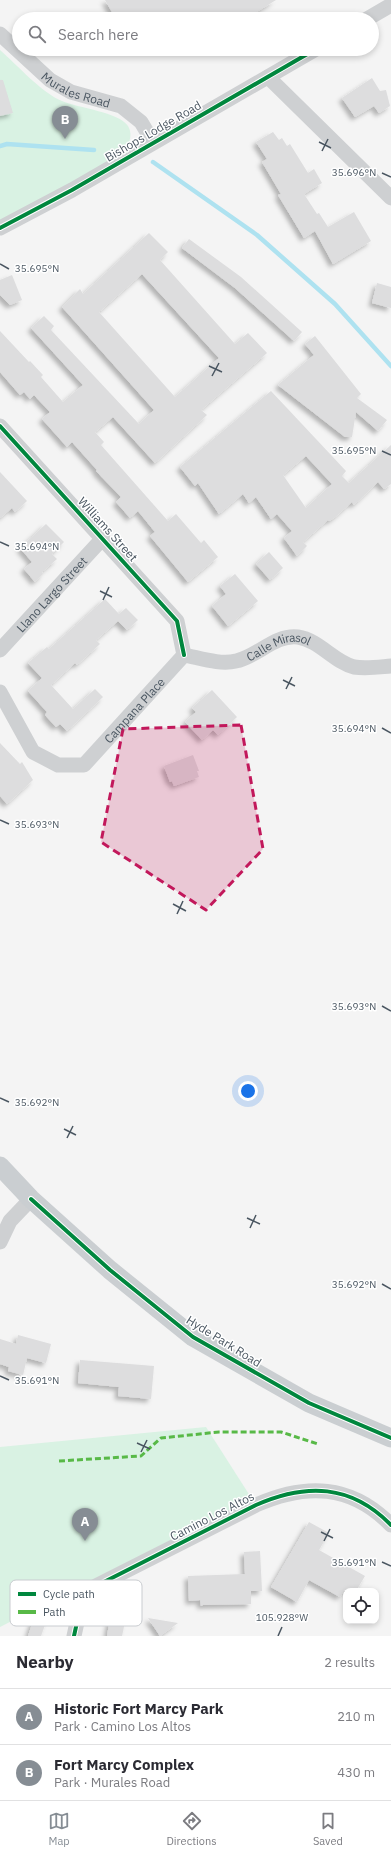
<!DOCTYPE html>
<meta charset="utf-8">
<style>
:root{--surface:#fff;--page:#f7f7f7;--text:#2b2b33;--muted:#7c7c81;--line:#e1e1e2;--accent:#868d94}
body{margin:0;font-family:"IBM Plex Sans",sans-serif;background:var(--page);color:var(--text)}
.controls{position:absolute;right:12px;bottom:12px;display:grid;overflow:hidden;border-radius:8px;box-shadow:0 2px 6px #0003}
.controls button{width:36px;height:36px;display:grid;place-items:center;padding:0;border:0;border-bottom:1px solid var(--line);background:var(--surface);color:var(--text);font:20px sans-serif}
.you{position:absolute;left:248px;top:1091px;width:14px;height:14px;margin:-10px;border:3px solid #fff;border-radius:50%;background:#1a73e8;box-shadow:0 0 0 6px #1a73e833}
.badge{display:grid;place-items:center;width:26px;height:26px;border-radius:50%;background:var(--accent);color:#fff;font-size:13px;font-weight:700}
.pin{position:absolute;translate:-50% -33px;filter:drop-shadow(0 1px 2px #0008)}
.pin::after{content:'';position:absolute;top:21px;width:14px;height:12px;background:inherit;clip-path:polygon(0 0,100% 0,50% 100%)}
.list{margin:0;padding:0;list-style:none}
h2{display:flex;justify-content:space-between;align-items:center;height:52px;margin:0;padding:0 16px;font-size:17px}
h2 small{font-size:13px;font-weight:400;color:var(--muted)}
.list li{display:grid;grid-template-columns:26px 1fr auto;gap:12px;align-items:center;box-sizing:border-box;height:56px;padding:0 16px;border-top:1px solid var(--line)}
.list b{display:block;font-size:15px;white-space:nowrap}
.list p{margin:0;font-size:13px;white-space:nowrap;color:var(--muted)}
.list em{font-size:13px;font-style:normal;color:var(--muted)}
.icon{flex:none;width:22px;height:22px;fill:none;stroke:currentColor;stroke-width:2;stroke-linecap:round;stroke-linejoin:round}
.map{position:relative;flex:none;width:391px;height:1636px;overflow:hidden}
.search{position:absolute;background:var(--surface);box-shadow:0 2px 6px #0003;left:12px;right:12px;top:12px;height:44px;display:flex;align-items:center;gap:10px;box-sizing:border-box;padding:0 14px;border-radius:22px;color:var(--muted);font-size:15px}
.sheet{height:164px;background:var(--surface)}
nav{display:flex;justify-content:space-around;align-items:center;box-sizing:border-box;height:56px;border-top:1px solid var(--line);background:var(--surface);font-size:11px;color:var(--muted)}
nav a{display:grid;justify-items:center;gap:2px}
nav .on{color:var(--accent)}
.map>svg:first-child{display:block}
.green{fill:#d9f2e3}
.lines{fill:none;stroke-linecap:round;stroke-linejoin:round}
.stream{stroke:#aee2f0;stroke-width:4.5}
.building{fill:#ddddde;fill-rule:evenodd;filter:url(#shadow)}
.minor{stroke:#ced0d2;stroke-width:15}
.major{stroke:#caced1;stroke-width:19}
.quiet{stroke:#58b947;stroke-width:3;stroke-dasharray:6 3;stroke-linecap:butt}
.cycleway-casing{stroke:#fff;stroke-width:6}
.cycleway{stroke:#00873e;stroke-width:4}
.marked{fill:#c2185b;fill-opacity:0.2;stroke:#c2185b;stroke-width:3;stroke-dasharray:8 5;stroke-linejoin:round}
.ticks{fill:none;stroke:#4a5661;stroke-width:1.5}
.labels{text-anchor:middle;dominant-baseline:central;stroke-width:3;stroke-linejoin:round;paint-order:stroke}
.street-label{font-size:12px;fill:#4a5661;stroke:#fff}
.key{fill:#fff;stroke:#c9ccd0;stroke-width:1}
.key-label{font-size:11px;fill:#4a5661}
.ticks-label{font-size:10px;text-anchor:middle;fill:#4a5661;stroke:#fff;stroke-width:3;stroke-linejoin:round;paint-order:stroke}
</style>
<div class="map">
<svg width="391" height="1636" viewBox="0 0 391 1636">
<defs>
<filter id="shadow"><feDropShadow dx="-3.5" dy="3.5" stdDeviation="2" flood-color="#0004"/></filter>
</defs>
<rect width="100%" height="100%" fill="#f4f4f4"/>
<g class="green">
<path d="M 0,50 C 17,65 42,93 62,101 C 78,108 119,112 128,126 C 134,136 128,147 121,154 L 0,224 Z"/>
<polygon points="206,1427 252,1499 0,1627 0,1447"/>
</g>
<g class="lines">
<g class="stream">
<polyline points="0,146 7,144 94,150"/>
<polyline points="153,162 257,235 335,304 391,366"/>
</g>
</g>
<g class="building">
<polygon points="105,0 276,0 245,19 116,19"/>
<polygon points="372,78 380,91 386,90 390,106 379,113 374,106 355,117 342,98"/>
<polygon points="0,80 3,80 13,113 0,116"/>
<polygon points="273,132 279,140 282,138 287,146 290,144 308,173 314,169 322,183 304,194 317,214 319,213 328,227 354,212 371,241 333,264 315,231 304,238 278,195 281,194 262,162 267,159 256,142"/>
<path d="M 149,233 L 168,252 L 160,260 L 235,344 L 248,333 L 267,353 L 201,410 L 207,415 L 155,463 L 113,417 L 95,432 L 104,442 L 101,445 L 168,521 L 176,514 L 201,543 L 204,540 L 218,557 L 188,582 L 150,536 L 155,532 L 138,511 L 130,518 L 116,502 L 121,497 L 96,471 L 97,470 L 72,442 L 67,447 L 42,419 L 50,412 L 34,395 L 30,399 L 24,392 L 20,395 L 0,372 L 0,331 L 29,362 L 30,361 L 43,375 L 41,377 L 63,402 L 83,385 L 31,328 L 44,316 L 54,326 L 51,330 L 139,424 L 154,410 L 62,307 L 80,289 L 83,294 ZM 142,274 L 219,358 L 175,397 L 99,312 Z"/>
<polygon points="189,239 241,277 302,332 294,341 235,288 182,248"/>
<polygon points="12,275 22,300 10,305 0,295 0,280"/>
<polygon points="377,283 391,287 391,308 372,303"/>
<polygon points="315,336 361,394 357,398 387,420 378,431 356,412 352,437 345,437 278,385 314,355 305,344"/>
<path d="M 271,391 L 346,471 L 342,476 L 349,483 L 391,445 L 391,484 L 384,489 L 378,482 L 354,505 L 352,502 L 334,518 L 329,521 L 328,520 L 303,542 L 307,546 L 297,556 L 284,538 L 292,531 L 277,514 L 271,519 L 256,497 L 249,503 L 243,494 L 219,514 L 198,483 L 195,486 L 180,467 ZM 306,456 L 332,484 L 306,508 L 283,475 Z"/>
<polygon points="0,472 27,501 15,512 12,508 0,518"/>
<polygon points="46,524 64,542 52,554 57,559 42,572 43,574 35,582 24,569 32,562 20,548"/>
<polygon points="269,552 283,568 270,580 256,564"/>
<polygon points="235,574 258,601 228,626 212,606 226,594 220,586"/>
<polygon points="105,599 119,614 126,608 138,620 127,630 118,621 96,640 100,644 77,665 75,663 51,685 73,709 95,689 103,697 67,731 60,724 56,727 45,715 47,712 28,691 42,678 28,663 47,647 49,649"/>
<polygon points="212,690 237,717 218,735 213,730 202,740 185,722 196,712 192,708"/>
<polygon points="0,743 20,764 22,762 33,780 7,804 0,796"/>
<polygon points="193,755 199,771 197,771 199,777 174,786 172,781 170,782 164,766"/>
<polygon points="18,1335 51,1344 46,1363 27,1358 23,1375 8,1371 9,1367 0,1364 0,1339 16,1344"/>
<polygon points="80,1360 154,1366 151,1399 118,1396 119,1387 78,1383"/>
<polygon points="309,1522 329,1533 319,1550 365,1576 356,1591 344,1591 340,1597 309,1580 297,1602 271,1587"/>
<polygon points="260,1551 262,1591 251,1591 251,1604 203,1605 201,1606 200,1600 189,1601 188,1576 245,1574 244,1552"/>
<polygon points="35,1615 47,1619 41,1636 28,1636"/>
<polygon points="148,1618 178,1623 160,1636"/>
<polygon points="110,1619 125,1622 122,1636 107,1636"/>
</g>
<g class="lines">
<g class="minor">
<polyline points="367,19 391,5"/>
<path id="s1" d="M 0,34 L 50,80 L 71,92 L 121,106 L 141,122 L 153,142"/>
<polyline points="268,77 391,198"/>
<polyline points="0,228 72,190 316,49"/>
<polyline points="0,426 177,621 184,655"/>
<path id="s2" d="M 0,650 L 103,538"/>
<path id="s3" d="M 184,655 C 200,658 220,665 236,661 C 257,657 275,634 298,637 C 319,640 334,662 354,667 C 366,669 379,667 391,666"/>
<path id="s4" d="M 0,692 L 33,752 L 58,765 L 84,765 L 184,655"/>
<polyline points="0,1242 10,1221 31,1199"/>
<path d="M 74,1636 L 81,1604 L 96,1586 L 256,1505 C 306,1483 351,1484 391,1525"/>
</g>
<polyline class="major" points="0,1166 31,1199 110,1270 193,1337 309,1403 391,1438"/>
<polyline class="quiet" points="59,1461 141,1456 161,1438 219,1432 281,1432 318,1444"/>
<g class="cycleway-casing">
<g id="cycleway">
<polyline points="0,228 72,190 316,49"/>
<polyline points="0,426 177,621 184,655"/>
<polyline points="31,1199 110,1270 193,1337 309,1403 391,1438"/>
<path d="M 74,1636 L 81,1604 L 96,1586 L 256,1505 C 306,1483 351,1484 391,1525"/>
</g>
</g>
<use href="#cycleway" class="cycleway"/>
</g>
<path class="marked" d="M 241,725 L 263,849 L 206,910 L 101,842 L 123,729 Z"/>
<path class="ticks" d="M 319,142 L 331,148M 322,151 L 328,139M 382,173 L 391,177M 0,264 L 9,269M 209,366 L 222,372M 212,376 L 219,363M 382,451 L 391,455M 0,542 L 9,546M 100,591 L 112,597M 103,600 L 109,587M 283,680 L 295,686M 286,689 L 292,677M 382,728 L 391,733M 0,820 L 9,824M 173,904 L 186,911M 177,914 L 183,901M 382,1006 L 391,1011M 0,1098 L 9,1102M 64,1129 L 76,1135M 67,1138 L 73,1126M 247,1218 L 260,1224M 250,1228 L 256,1215M 382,1284 L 391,1289M 0,1376 L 9,1380M 137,1443 L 150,1449M 141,1452 L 147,1440M 321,1532 L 333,1538M 324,1541 L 330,1529M 382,1562 L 391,1566M 278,1636 L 282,1627"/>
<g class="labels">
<g class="street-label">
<text stroke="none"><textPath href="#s1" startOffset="96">Murales Road</textPath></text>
<text transform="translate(153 131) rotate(-30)">Bishops Lodge Road</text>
<text transform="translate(108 529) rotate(48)">Williams Street</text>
<text stroke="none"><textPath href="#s2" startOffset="76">Llano Largo Street</textPath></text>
<text stroke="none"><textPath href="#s3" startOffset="99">Calle Mirasol</textPath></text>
<text stroke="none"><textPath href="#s4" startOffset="197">Campana Place</textPath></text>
<text transform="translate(224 1341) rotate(32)">Hyde Park Road</text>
<text transform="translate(212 1516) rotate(-27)">Camino Los Altos</text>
</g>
</g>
<rect x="10" y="1580" width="132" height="46" rx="6" class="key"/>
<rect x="18" y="1592" width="18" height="4" fill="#00873e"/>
<rect x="18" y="1610" width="18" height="4" fill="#58b947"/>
<g class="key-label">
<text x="43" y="1598">Cycle path</text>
<text x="43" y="1616">Path</text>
</g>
<g class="ticks-label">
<text x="354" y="176">35.696°N</text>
<text x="37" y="272">35.695°N</text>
<text x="354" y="454">35.695°N</text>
<text x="37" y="550">35.694°N</text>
<text x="354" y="732">35.694°N</text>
<text x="37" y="828">35.693°N</text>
<text x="354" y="1010">35.693°N</text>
<text x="37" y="1106">35.692°N</text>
<text x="354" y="1288">35.692°N</text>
<text x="37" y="1384">35.691°N</text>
<text x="354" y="1566">35.691°N</text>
<text x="282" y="1621">105.928°W</text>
</g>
</svg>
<div class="controls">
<button><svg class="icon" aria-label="locate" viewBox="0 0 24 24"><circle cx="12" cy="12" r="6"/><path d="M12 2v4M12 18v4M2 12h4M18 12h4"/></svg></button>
</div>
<div class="you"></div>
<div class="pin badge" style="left:85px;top:1541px">A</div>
<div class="pin badge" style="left:65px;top:139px">B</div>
<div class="search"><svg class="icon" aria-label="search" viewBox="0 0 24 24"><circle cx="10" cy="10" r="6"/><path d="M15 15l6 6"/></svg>Search here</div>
</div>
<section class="sheet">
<h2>Nearby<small>2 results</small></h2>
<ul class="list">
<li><span class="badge">A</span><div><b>Historic Fort Marcy Park</b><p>Park · Camino Los Altos</p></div><em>210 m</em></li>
<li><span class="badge">B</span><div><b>Fort Marcy Complex</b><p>Park · Murales Road</p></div><em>430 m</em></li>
</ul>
</section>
<nav>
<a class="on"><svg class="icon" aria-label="map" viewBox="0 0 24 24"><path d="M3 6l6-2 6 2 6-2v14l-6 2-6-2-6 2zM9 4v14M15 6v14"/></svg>Map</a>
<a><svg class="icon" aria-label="directions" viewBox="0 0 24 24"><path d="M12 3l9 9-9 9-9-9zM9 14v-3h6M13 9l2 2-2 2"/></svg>Directions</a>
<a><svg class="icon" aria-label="saved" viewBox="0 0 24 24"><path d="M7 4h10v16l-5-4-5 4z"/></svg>Saved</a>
</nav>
